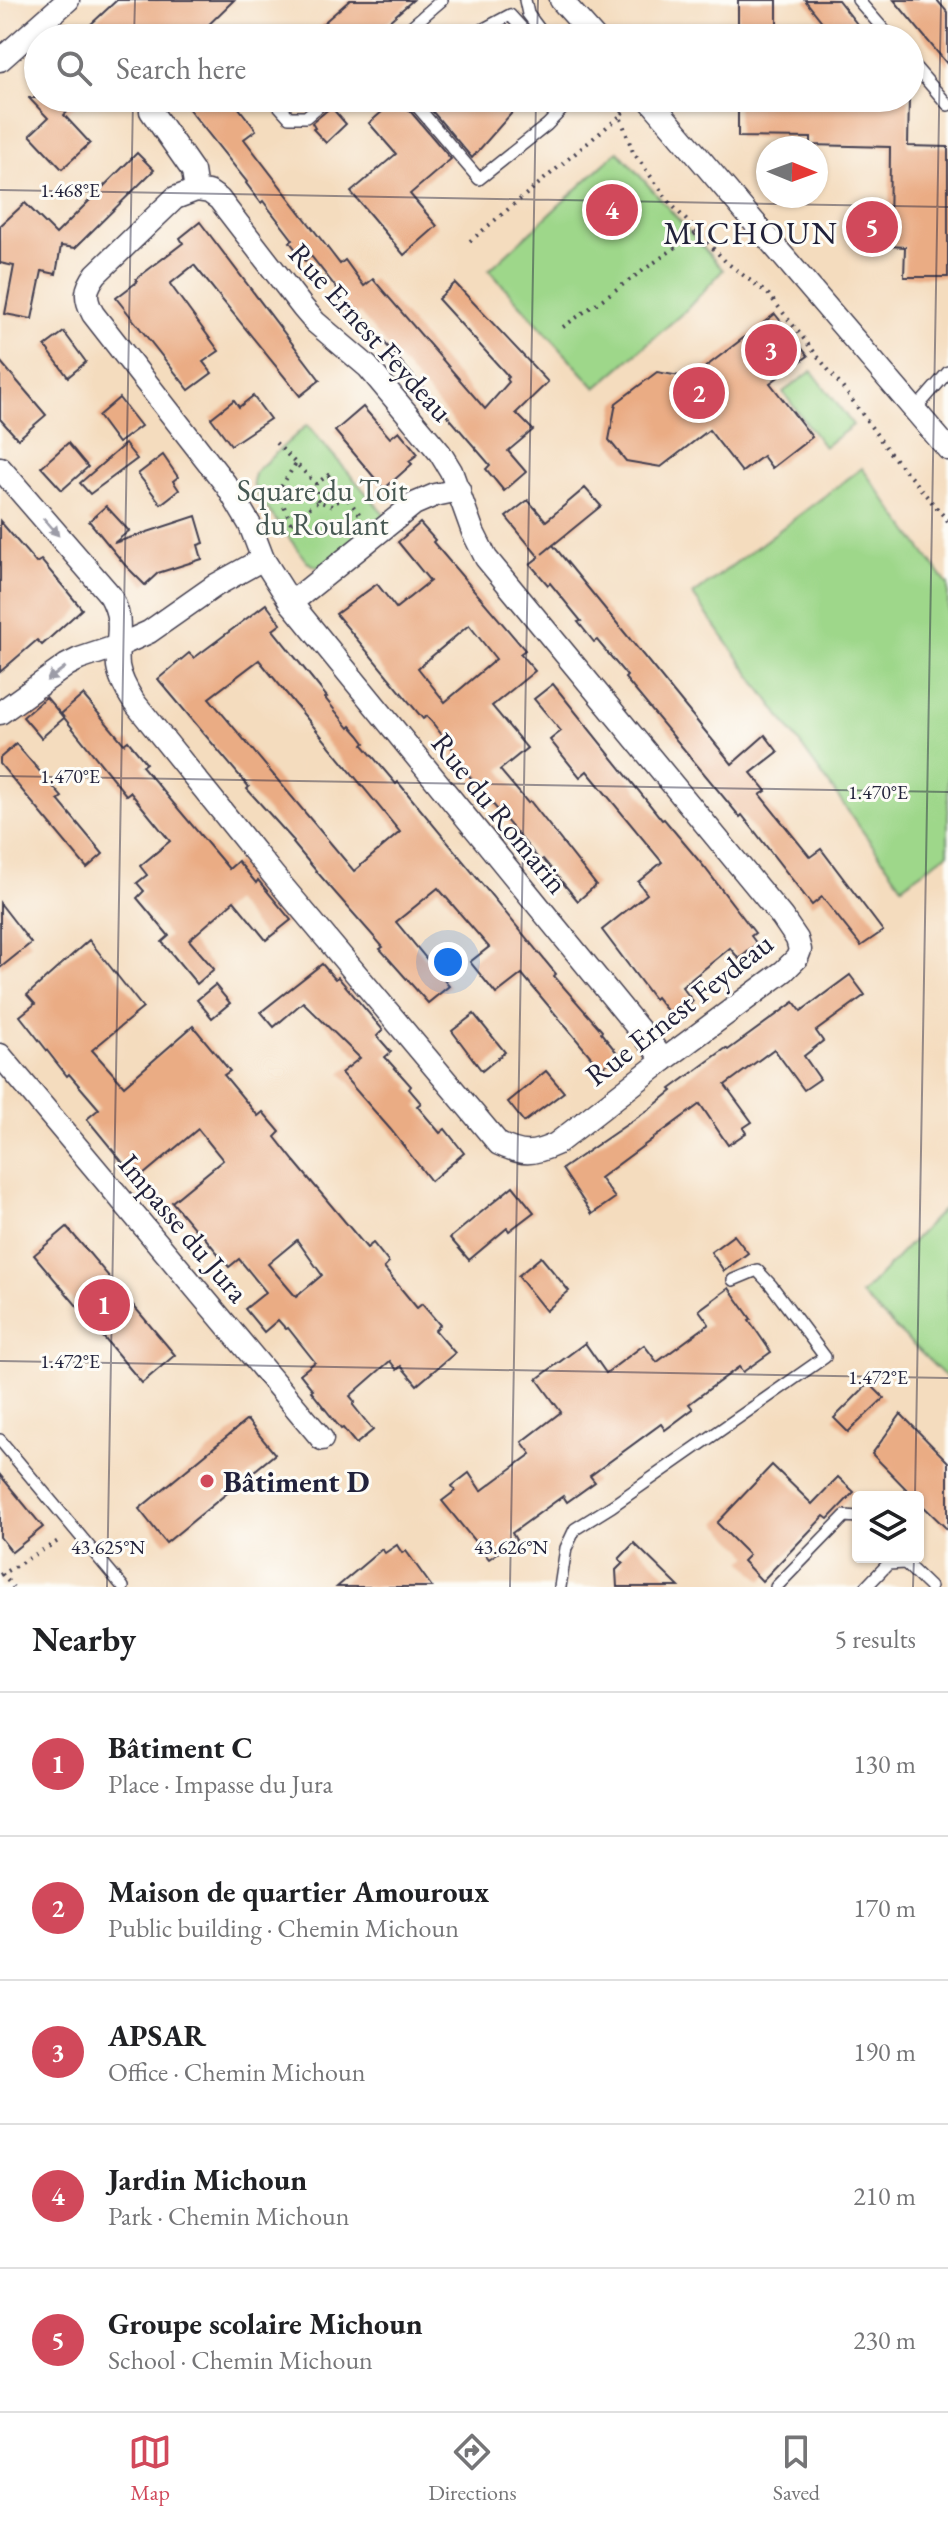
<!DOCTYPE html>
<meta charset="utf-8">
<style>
:root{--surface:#fff;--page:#f6f6f6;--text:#202124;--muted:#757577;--line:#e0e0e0;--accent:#d1495b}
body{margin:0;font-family:"EB Garamond",serif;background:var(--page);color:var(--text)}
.controls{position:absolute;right:24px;bottom:24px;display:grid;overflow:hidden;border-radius:8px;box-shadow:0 2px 6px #0004}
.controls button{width:72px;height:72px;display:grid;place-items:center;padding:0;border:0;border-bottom:2px solid var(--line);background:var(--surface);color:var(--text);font:40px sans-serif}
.compass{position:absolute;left:756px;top:136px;width:72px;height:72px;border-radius:50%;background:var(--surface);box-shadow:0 2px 6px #0004;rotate:91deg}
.you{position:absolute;left:448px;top:962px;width:28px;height:28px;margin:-20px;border:6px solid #fff;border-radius:50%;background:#1a73e8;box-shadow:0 0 0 12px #1a73e833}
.badge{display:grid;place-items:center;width:52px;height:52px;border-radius:50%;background:var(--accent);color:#fff;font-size:26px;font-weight:700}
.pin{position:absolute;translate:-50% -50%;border:4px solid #fff;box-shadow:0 2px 8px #0006}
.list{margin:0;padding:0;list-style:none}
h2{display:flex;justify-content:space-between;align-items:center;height:104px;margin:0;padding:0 32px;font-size:34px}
h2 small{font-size:26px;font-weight:400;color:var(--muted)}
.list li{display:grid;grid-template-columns:52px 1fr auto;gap:24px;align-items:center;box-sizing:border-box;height:144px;padding:0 32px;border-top:2px solid var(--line)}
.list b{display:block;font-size:30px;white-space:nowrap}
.list p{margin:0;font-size:26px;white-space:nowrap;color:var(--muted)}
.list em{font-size:26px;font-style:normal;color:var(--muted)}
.icon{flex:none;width:44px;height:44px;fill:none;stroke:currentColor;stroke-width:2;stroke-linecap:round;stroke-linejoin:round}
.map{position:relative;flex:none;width:948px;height:1587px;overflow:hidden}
.search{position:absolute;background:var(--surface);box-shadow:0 2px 6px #0004;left:24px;right:24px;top:24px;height:88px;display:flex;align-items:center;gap:20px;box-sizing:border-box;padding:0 28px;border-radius:44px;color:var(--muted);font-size:30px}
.sheet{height:824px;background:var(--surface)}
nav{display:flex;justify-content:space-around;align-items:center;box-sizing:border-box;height:112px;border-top:2px solid var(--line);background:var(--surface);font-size:22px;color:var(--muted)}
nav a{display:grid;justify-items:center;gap:4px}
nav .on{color:var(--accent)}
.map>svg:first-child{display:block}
.green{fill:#9ed78a;stroke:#607c62;stroke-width:2}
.building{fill:#eaac84;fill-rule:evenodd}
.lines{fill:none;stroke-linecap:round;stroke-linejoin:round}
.lane-casing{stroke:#423e4f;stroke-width:14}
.street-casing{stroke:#423e4f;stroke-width:25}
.path{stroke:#423e4f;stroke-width:4;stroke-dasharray:2 6;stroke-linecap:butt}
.lane{stroke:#fff;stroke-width:11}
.street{stroke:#fff;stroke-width:22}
.oneway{fill:#9c9ca7}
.ticks{fill:none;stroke:#22223b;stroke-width:2;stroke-opacity:0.45}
.poi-dot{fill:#d1495b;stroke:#fdfcf7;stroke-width:3}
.labels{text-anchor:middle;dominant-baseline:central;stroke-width:6;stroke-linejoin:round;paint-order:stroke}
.street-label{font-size:30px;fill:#22223b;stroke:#fdfcf7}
.park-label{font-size:30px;fill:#475853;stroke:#fdfcf7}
.poi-label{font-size:30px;font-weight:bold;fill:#22223b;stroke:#fdfcf7;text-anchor:start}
.neighbourhood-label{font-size:32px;letter-spacing:2px;fill:#22223b;stroke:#fdfcf7}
.ticks-label{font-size:20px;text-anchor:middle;fill:#22223b;stroke:#fdfcf7;stroke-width:6;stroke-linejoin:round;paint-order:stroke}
</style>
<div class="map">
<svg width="948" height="1587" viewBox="0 0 948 1587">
<rect width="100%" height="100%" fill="#fdfcf7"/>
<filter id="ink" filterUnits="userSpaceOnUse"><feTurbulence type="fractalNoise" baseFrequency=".0125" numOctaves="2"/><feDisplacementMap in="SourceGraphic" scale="16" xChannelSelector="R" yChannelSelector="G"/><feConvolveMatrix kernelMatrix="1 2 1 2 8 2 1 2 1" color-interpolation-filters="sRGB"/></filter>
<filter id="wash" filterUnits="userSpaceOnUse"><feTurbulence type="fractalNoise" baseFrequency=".006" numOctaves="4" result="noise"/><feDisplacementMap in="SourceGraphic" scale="32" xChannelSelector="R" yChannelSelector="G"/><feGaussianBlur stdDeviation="1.8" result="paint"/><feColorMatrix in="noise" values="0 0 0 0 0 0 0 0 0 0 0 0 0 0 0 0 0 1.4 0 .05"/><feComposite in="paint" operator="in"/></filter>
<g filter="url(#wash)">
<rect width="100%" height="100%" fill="#f4dcbe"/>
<g class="green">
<polygon points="618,151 723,270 685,311 596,388 489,270"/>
<polygon points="812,371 853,425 824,447 783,392"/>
<polygon points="307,425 386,516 324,565 317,567 307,562 255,492 253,481 256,471"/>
<polygon points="862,468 948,585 948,853 902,886 693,595"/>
<polygon points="948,1204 948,1379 861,1295"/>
</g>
<g id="blocks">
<g class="building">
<polygon points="117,0 234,0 195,38 76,38"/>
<polygon points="350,0 413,0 370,38 306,38"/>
<rect x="738" y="0" width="39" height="38"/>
<polygon points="805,0 838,0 868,38 835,38"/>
<polygon points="894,0 937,0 948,13 948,65"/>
<polygon points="29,98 83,98 64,115 90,143 62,169 30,135 48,118"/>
<polygon points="180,98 231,98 256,130 244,139 340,264 345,260 364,286 373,279 485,409 509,382 507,379 509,377 438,299 455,283 548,382 516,413 533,430 508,451 526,472 504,491 486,469 490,465 359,313 355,316 339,297 342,295 311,256 305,261 290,242 293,240 263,201 261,203 246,183 247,182"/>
<polygon points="398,98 402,98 404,104 451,159 410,194 437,226 404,255 351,192 396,154 369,123"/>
<polygon points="421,98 525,98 472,158"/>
<polygon points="738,98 909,98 908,146 948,147 948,277 904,277 905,247 889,246 890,147 811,145 811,138 738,137"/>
<polygon points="331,107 346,124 326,143 313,129 315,128 312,123"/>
<polygon points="137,153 154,170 75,248 61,246 56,274 42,271 32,319 5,314 14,266 0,263 0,226 25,203 56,234"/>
<polygon points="200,222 320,380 300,396 194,265 170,284 219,351 203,362 212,373 189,390 116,298 137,282 136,279 183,243 180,238"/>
<polygon points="775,314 808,356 770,383 812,437 772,468 763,456 742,472 709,430 661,467 626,461 609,440 616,403 657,372 691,378"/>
<polygon points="64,332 86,362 68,377 45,346"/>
<polygon points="0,361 46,415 18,439 0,419"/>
<polygon points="253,396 270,419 231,445 211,418 234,400 239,407"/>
<polygon points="119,398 141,426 118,443 98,416"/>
<polygon points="363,407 390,438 399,431 418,454 409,461 412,464 384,489 335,431"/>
<polygon points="68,443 88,467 62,490 41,467"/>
<polygon points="125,444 137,459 90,494 80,483"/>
<polygon points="163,455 178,477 173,481 179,490 161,504 138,474"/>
<polygon points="585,488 601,506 542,554 553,545 732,764 765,735 778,752 751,773 766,791 760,795 810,857 821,849 883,931 861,946 822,897 812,905 742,815 740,817 625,678 627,676 597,640 594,642 578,622 581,621 550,583 548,585 530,564 539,557 506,517 528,500 546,521"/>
<polygon points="106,506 129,531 114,543 196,516 204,543 198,545 202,559 158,573 145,585 125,565 89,521"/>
<polygon points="0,521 36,563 41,560 82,609 42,645 37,640 0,672"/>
<path d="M 420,523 L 435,540 L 433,542 L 525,650 L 520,654 L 535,671 L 492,706 L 527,748 L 500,770 L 528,803 L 530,801 L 596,885 L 578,901 L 543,859 L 540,861 L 467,773 L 453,755 L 456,753 L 427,716 L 423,719 L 336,614 L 377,584 L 396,608 L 430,581 L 398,542 ZM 469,625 L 496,659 L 445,702 L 418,668 Z"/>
<path d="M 266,604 L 281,624 L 273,630 L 327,697 L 325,698 L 349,728 L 351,726 L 359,735 L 365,743 L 363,745 L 396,784 L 398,782 L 556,974 L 554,976 L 602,1031 L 601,1033 L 618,1054 L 601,1069 L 522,974 L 496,994 L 470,962 L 489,947 L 438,888 L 396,922 L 449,986 L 428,1003 L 380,949 L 383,947 L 317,872 L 293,843 L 294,841 L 247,789 L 249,787 L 158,679 L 189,653 L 194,658 ZM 259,660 L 400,832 L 354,871 L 209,698 Z"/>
<polygon points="553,684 662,820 664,819 705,868 755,933 751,936 757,944 739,959 730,948 682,987 693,1001 673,1018 656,997 654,999 602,930 647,894 638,882 662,862 587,771 580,777 550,740 561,731 534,699"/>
<polygon points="83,695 124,744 128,741 146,763 142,766 229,869 238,861 256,883 258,880 291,920 266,940 234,901 189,940 214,969 197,984 162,942 169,936 137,898 144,891 137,883 147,875 140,866 170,841 130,792 126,795 61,714"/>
<polygon points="46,697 64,718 41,738 23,717"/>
<polygon points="16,744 62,797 58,800 103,854 87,868 0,764 0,758"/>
<polygon points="0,903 31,943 0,968"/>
<path d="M 89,940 L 143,1008 L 92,1050 L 124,1086 L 193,1026 L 230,1071 L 224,1075 L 258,1116 L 263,1112 L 280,1132 L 275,1137 L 294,1161 L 367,1248 L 373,1243 L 389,1263 L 384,1268 L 417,1308 L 422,1304 L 440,1325 L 435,1330 L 455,1353 L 417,1385 L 401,1366 L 397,1370 L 390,1361 L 350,1396 L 355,1402 L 353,1405 L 373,1430 L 356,1444 L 343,1428 L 341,1429 L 311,1391 L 313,1390 L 300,1374 L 315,1362 L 288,1328 L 286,1329 L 278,1320 L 264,1332 L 245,1309 L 266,1292 L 239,1259 L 229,1267 L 201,1233 L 199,1234 L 172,1202 L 223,1160 L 198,1129 L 137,1180 L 87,1119 L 99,1109 L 69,1074 L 67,1076 L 20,1016 L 35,1004 L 27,995 ZM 297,1240 L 322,1275 L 296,1297 L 268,1264 Z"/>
<polygon points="322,964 335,979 338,977 383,1030 377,1036 391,1052 385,1057 411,1086 409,1089 421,1103 417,1106 440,1133 445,1129 464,1153 431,1181 391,1130 341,1073 360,1058 303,1002 274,1027 261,1012"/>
<polygon points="850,975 865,995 816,1031 823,1041 804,1056 820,1079 804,1090 774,1049 725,1085 752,1122 743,1128 746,1133 728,1145 700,1104 600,1178 615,1198 592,1214 562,1169 651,1108 672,1091 670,1089 726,1048 728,1050 794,1002 801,1011"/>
<polygon points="215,985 230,1003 212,1018 197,1000"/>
<polygon points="474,1014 505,1052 482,1071 452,1031"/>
<polygon points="546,1071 564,1092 524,1122 508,1102"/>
<polygon points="513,1186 534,1212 509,1231 507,1228 469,1260 450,1238"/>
<polygon points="67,1227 175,1355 142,1383 34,1255"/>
<polygon points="734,1235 748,1253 724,1271 711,1252"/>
<polygon points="541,1257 569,1291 546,1311 518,1276"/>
<polygon points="729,1288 751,1319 749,1320 771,1352 743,1372 739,1367 689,1404 693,1409 665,1430 661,1424 590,1476 595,1482 567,1502 563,1496 512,1533 516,1540 489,1559 442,1501 455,1491 452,1486 469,1473 481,1491 531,1454 522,1442 561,1412 537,1379 585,1343 606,1373 644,1345 657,1362 709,1324 699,1310"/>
<polygon points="869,1383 884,1398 848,1432 834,1418"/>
<polygon points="901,1414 948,1462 948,1530 918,1501 918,1497 914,1497 872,1454"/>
<polygon points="247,1420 275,1454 166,1543 139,1509"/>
<polygon points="772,1465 812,1504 838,1477 854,1492 828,1519 824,1516 762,1581 743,1561 749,1555 717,1523"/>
<polygon points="0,1475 43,1527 12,1552 0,1537"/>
<polygon points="634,1543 679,1587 617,1587 616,1570 623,1563 619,1559"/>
<polygon points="397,1545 402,1553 406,1551 432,1587 337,1587 382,1549 385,1553"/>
</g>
</g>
</g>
<g filter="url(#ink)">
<use href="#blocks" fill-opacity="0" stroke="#423e4f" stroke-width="2"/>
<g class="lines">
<g class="lane-casing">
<g id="lane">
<polyline points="525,0 528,14 546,38"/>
<polyline points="858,0 891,38"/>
<polyline points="217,35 219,38"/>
<polyline points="398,38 442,0"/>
<polyline points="467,38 510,15 531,38"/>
<polyline points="910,61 948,105"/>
<polyline points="272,98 289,117 306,117 328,98"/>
<polyline points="410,98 479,179 547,125 573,98"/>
<polyline points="914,411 948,372"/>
<polyline points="0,1440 123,1587"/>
<polyline points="902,1560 930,1587"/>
<polyline points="560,1587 566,1548 575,1529 612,1506 825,1357 771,1285 757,1270 733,1280"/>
<polyline points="776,1587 845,1516 858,1517"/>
<polyline points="866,1587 888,1564 905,1563"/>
</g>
</g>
<g class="street-casing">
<g id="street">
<polyline points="561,0 595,38"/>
<polyline points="0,60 68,0"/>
<polyline points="648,98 948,449"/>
<path d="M 196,190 L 175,198 L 96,274 C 85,289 84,297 93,314 L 227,486 L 250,525 L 263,559 L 291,603"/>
<path d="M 0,468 L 110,595 C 126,624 115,636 118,666 C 120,679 127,691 134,702 L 274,876 L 499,1144 C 523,1155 532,1155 556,1144 L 664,1060 L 784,971 L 797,958 L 800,950 L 797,939 L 782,917 L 486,558 L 473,532 L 451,471 L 440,453 L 368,367 L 315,322 L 303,308 L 219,199 L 209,192 L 196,190 L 193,171 L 151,111"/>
<polyline points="459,490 435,495 414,504 291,603 664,1060"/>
<polyline points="0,713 67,665 79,659 118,646 149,632 216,585 263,559"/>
<polyline points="0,1055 322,1439"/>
</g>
</g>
<g class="path">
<polyline points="628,106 620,116 633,152 671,204 726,262 769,295 850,397 889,452 948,521"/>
<polyline points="470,241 620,116"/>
<polyline points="563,327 696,233"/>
<polyline points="276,443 316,484"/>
<polyline points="318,501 316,484 328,475 362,517"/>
<polyline points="291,523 278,492 296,463"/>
<polyline points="278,533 318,501 332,506 345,495"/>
<polyline points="2,1574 13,1587"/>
<polyline points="0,1575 60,1540"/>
</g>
<use href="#lane" class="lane"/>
<use href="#street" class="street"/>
</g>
<defs><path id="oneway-solid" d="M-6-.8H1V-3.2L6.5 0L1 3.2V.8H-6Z" transform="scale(2)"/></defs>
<g class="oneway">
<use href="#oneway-solid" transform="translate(51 527) rotate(49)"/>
<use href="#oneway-solid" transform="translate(56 674) rotate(143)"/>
</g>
</g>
<path class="ticks" d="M 134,38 L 135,0M 537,38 L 538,0M 0,190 L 948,207M 0,776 L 948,792M 0,1361 L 948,1378M 915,1497 L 941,0M 107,1587 L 133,98M 510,1587 L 536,98M 913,1587 L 914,1557"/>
<circle class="poi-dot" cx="207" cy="1481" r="8"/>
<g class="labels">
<g class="street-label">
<text transform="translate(371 332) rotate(48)">Rue Ernest Feydeau</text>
<text transform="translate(500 813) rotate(51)">Rue du Romarin</text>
<text transform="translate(679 1009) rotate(-38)">Rue Ernest Feydeau</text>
<text transform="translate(184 1228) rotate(50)">Impasse du Jura</text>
</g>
<g class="park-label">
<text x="322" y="490">Square du Toit<tspan x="322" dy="34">du Roulant</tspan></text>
</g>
<g class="poi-label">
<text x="223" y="1481">Bâtiment D</text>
</g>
<g class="neighbourhood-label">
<text x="751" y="233">MICHOUN</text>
</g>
</g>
<g class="ticks-label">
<text x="70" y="197">1.468°E</text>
<text x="70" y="783">1.470°E</text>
<text x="878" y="799">1.470°E</text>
<text x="70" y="1368">1.472°E</text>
<text x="878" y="1384">1.472°E</text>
<text x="108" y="1554">43.625°N</text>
<text x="511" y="1554">43.626°N</text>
</g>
</svg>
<div class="controls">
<button><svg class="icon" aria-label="layers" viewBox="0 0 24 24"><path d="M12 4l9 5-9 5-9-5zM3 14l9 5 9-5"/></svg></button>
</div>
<svg class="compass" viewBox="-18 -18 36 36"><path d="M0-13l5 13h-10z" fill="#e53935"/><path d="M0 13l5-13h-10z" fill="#757577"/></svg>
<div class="you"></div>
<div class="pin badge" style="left:104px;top:1305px">1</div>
<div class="pin badge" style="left:699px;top:393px">2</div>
<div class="pin badge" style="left:771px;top:350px">3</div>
<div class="pin badge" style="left:612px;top:210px">4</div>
<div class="pin badge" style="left:872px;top:227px">5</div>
<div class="search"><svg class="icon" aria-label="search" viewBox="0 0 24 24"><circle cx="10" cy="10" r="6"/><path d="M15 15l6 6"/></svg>Search here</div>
</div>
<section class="sheet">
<h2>Nearby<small>5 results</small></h2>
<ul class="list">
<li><span class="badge">1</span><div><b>Bâtiment C</b><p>Place · Impasse du Jura</p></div><em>130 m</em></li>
<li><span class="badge">2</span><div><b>Maison de quartier Amouroux</b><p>Public building · Chemin Michoun</p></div><em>170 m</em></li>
<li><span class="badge">3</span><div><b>APSAR</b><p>Office · Chemin Michoun</p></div><em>190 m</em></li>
<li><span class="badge">4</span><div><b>Jardin Michoun</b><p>Park · Chemin Michoun</p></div><em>210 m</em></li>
<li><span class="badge">5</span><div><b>Groupe scolaire Michoun</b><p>School · Chemin Michoun</p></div><em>230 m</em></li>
</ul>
</section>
<nav>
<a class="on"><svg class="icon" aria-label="map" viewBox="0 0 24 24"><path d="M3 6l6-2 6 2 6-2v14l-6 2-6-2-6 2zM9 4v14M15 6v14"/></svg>Map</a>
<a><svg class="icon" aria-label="directions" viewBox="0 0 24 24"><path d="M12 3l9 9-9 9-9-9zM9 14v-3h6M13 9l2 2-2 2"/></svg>Directions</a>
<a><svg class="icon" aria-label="saved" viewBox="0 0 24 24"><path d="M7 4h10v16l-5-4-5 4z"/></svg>Saved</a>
</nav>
